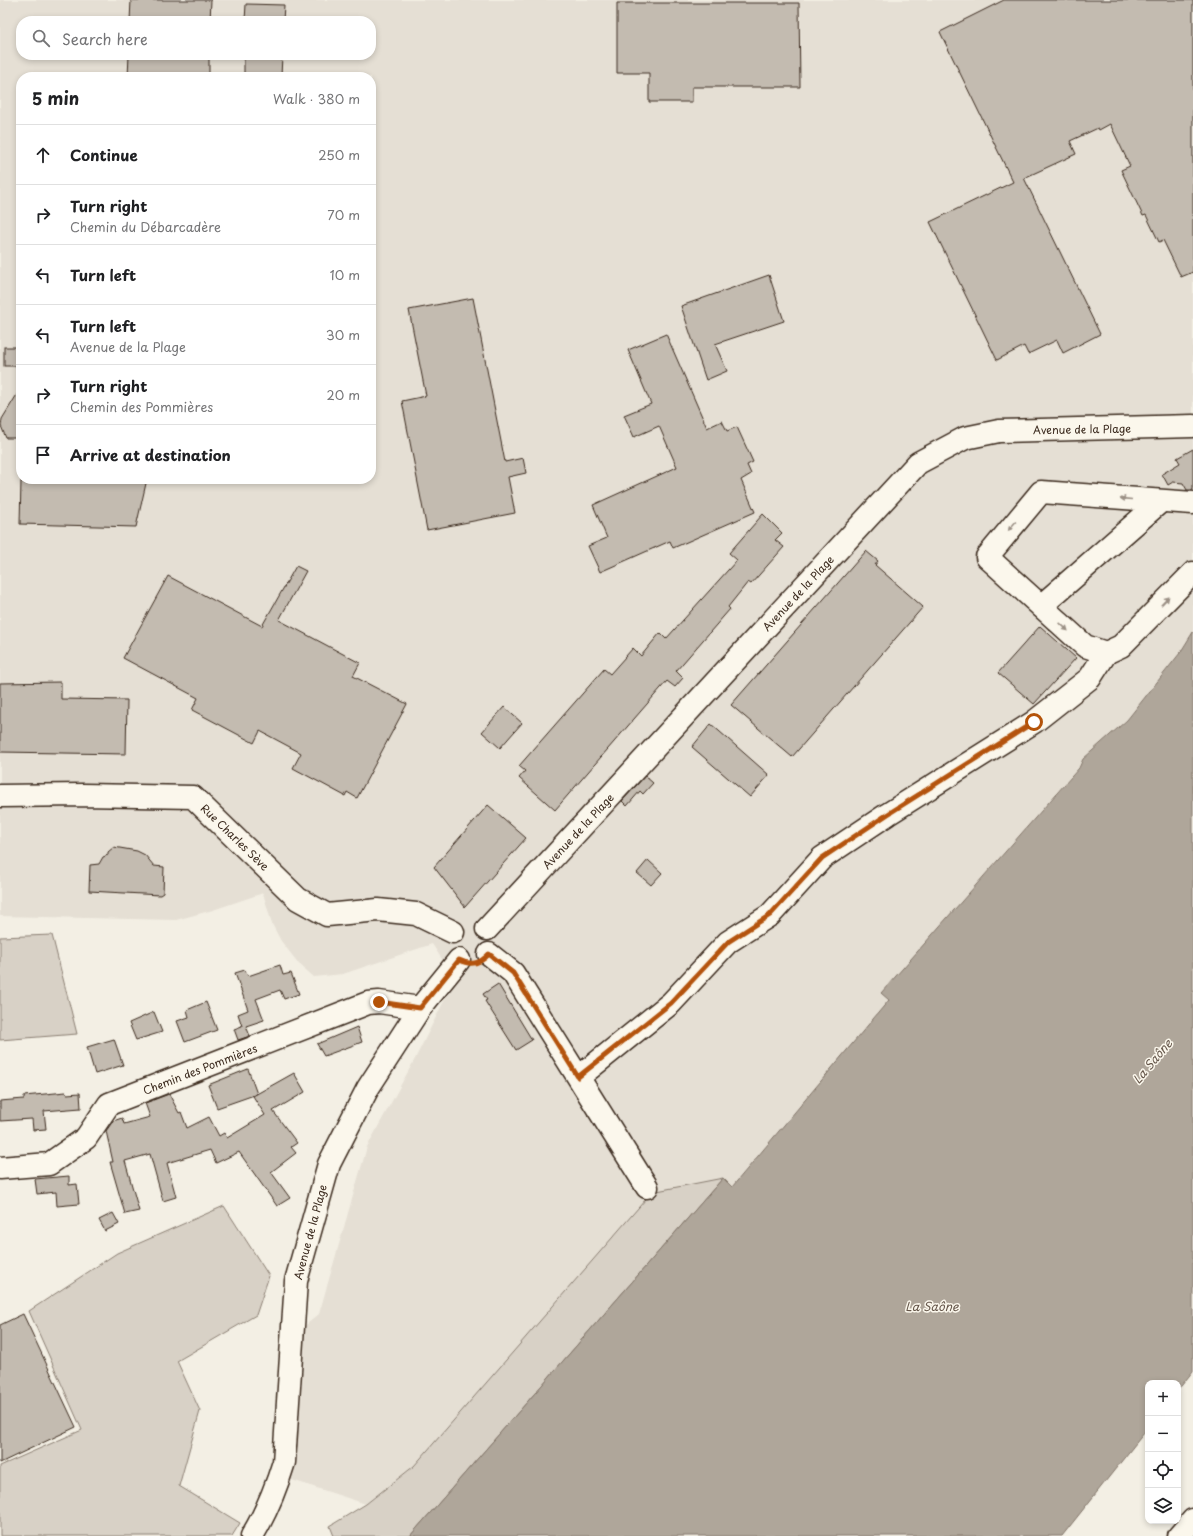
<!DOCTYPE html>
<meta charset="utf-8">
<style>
:root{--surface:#fff;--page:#f6f6f6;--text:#202124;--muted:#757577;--line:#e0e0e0}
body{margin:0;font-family:"Playpen Sans",sans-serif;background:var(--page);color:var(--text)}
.controls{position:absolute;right:12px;bottom:12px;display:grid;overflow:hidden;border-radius:8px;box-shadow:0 2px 6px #0003}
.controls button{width:36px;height:36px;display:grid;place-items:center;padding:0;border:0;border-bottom:1px solid var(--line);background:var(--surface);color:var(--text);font:20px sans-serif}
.stop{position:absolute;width:12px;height:12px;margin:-9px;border:3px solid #b45309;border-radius:50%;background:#fff}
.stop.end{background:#b45309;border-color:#fff;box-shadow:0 1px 4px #0008}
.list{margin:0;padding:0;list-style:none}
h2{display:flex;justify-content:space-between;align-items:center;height:52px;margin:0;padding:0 16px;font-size:17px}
h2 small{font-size:13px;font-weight:400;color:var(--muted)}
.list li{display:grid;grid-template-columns:26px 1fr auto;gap:12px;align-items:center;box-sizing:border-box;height:60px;padding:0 16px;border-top:1px solid var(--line)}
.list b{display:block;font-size:15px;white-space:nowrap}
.list p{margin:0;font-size:13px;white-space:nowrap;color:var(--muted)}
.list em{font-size:13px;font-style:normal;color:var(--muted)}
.icon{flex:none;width:22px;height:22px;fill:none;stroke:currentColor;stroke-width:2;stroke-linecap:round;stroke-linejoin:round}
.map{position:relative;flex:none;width:1193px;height:1536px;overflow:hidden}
.search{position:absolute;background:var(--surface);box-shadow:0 2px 6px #0003;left:16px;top:16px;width:360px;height:44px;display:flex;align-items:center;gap:10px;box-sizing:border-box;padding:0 14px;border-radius:16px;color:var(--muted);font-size:15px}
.panel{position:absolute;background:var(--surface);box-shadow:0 2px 6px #0003;left:16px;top:72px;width:360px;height:412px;border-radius:16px}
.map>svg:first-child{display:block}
.built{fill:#e5dfd4;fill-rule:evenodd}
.green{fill:#d8d1c6;stroke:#8a7e72}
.water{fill:#afa69a;stroke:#817468}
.building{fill:#c3bbb0;stroke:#3b2a1e}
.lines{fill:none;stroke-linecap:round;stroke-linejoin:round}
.minor-casing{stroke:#3b2a1e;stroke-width:25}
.minor{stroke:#fbf7ec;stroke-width:22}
.oneway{fill:#9b9085}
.route{stroke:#b45309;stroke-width:5}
.labels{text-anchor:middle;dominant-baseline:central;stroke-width:3;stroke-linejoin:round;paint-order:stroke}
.street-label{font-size:11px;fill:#3b2a1e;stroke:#fbf7ec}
.water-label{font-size:12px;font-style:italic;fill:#645549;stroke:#fbf7ec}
</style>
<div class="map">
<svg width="1193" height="1536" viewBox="0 0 1193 1536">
<rect width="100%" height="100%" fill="#f3efe4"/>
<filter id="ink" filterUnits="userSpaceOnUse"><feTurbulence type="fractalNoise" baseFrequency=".025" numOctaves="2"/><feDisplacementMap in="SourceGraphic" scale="8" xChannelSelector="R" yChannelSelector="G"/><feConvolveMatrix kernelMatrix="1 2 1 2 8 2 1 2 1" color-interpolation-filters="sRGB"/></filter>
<g filter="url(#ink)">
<path class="built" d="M 0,0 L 1193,0 L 1193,632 L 1180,653 L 1127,720 L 1083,759 L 1079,767 L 882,993 L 889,1000 L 732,1187 L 722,1178 L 414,1466 L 366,1504 L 289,1479 L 301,1329 L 319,1314 L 367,1147 L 416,1057 L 455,979 L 432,944 L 343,974 L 314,977 L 299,964 L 281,941 L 272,924 L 263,893 L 213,910 L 176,920 L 0,916 ZM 21,21 L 371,21 L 371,55 L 21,55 ZM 21,77 L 371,77 L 371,479 L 21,479 Z"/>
<g class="green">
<polygon points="52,935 77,1034 0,1040 0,937"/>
<polygon points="723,1178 410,1536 334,1536 330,1526 366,1504 414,1466 652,1192"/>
<polygon points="224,1206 269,1276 256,1315 177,1361 200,1411 179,1486 240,1523 232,1536 0,1536 0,1466 82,1430 29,1311 117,1253"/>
</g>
<polygon class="water" points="1193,632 1193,1371 1178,1390 1178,1383 1148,1383 1148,1428 1062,1536 410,1536 723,1178 732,1187 889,1000 881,993 1079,768 1083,759 1127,720 1180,653"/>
<g class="building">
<polygon points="131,0 211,0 210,21 130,21"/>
<polygon points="1004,0 1193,0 1193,272 1181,277 1163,240 1159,242 1146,215 1143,216 1121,170 1130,166 1110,124 1099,130 1098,128 1070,141 1076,154 1024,178 1100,334 1063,353 1057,340 1028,354 1024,346 997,360 930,222 1013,182 940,32"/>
<polygon points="617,3 799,3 800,87 692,87 692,102 649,102 649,73 617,73"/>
<polygon points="246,4 284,5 283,21 245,21"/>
<polygon points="129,55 209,55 209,77 128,77"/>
<polygon points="244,55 282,55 281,77 244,77"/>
<polygon points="769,275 784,321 715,344 727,371 706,380 681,306"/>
<polygon points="473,298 505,462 523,458 526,473 508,477 515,513 427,530 402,401 426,396 409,310"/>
<polygon points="666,334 707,428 722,421 727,431 737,427 753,462 747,465 751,474 741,480 755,512 673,548 670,541 600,572 588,546 607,538 593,505 677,467 659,426 634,437 624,415 651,404 628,350"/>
<rect x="4" y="347" width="17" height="19"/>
<polygon points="21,388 21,438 6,438 1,426 2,419"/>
<polygon points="1193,449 1193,490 1187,490 1183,483 1173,482 1168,485 1162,474 1180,463 1177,458"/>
<polygon points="34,479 147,479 136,527 20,524 21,481 34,482"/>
<polygon points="763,514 782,533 775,540 784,547 751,584 748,582 728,607 730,609 676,671 683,678 675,687 667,681 555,810 519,778 525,771 519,766 604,669 610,674 633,648 641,656 660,633 666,639 737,560 729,553"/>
<polygon points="866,551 878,561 875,565 923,607 792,757 731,705"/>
<polygon points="296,566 306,571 279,620 360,663 353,676 407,704 357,798 347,792 345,796 293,768 301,753 260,731 254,743 192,710 198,698 123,658 168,576 262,626"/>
<polygon points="1040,626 1076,658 1034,704 998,673"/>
<polygon points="61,682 61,699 127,700 126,754 0,752 0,683"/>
<polygon points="504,707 522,723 500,748 482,732"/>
<polygon points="711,724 769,775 750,797 692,747"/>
<polygon points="645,776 653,783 643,794 640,791 627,806 622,801"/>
<polygon points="488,805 526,838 465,907 434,867"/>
<polygon points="114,847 137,851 145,855 154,866 164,867 163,893 160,895 89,891 90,865 99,864 103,857 108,855 108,852"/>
<polygon points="648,860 662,873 651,885 637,873"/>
<polygon points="280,965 283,975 291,973 299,994 284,999 280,990 256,999 264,1020 246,1026 250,1036 238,1040 234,1029 242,1026 238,1014 248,1010 235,973 245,970 248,976"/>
<polygon points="498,984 532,1040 516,1050 485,1001 487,1000 483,994"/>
<polygon points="206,1002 217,1030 185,1042 177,1021 189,1017 187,1010"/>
<polygon points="154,1012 162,1032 136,1040 129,1023"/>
<polygon points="357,1027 362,1042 324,1056 317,1044"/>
<polygon points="114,1039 123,1065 95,1074 87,1047"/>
<polygon points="248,1069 257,1094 217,1108 208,1085"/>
<polygon points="294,1073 305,1092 273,1111 297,1143 291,1147 296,1153 271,1172 290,1198 277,1206 239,1152 216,1163 210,1150 167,1163 176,1197 163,1201 150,1154 125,1161 139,1211 125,1214 110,1162 113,1162 106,1131 113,1121 122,1118 124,1124 150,1117 145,1103 169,1094 179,1113 181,1112 187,1128 209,1117 219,1136 224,1133 227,1138 265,1115 253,1096"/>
<polygon points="66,1092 67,1094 80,1093 81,1108 44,1111 46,1129 33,1130 32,1119 0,1121 0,1101 24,1099 24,1096"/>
<polygon points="69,1176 69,1185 77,1184 79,1204 57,1206 56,1192 37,1194 35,1179"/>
<polygon points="113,1213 119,1224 105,1231 99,1220"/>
<polygon points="23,1314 76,1427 0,1463 0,1325"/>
</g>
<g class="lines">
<g class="minor-casing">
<g id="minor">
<polyline points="1193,503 1041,492 987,557 1085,646 1106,653 1121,646 1193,573"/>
<polyline points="1041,606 1160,502"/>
<polyline points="0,796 83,795 193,797 298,899 327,915 378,910 416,914 453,932"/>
<polyline points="487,929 918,463 965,438 999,431 1193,426"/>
<polyline points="489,954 513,973 647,1187"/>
<polyline points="579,1077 671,1003 728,942 770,915 822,858 888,814 1034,722 1090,678 1106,653"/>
<polyline points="0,1168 49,1164 86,1138 109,1104 368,1003 379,1002 420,1008"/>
<path d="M 252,1536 C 266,1513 276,1488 284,1462 L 296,1281 L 329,1164 L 368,1088 L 420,1008 L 459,960"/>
<polyline points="1179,1536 1193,1520"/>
</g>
</g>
<use href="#minor" class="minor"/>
</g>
<defs><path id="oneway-solid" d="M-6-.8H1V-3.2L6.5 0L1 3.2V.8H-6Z"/></defs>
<g class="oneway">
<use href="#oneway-solid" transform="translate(1126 499) rotate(-175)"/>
<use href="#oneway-solid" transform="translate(1012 526) rotate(130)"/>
<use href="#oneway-solid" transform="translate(1165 601) rotate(-46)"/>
<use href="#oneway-solid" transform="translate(1064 627) rotate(43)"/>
</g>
</g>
<g class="lines" filter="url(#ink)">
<path class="route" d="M 379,1002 L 420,1008 L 459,960 C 471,966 480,964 489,954 L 513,973 L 578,1077 L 671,1003 L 728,942 L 770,915 L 822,858 L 888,814 L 1034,722"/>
</g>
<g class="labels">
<g class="street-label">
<text transform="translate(1082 429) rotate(-1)">Avenue de la Plage</text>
<text transform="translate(798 593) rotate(-47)">Avenue de la Plage</text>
<text transform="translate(578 831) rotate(-47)">Avenue de la Plage</text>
<text transform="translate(235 837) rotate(44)">Rue Charles Sève</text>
<text transform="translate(200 1069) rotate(-21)">Chemin des Pommières</text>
<text transform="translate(310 1232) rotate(-75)">Avenue de la Plage</text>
</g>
<g class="water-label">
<text transform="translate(1152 1061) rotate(-50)">La Saône</text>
<text x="932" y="1306">La Saône</text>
</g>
</g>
</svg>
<div class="controls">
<button>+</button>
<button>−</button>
<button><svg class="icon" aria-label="locate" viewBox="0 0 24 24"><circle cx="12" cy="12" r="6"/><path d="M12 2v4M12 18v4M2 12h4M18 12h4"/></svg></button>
<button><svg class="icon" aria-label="layers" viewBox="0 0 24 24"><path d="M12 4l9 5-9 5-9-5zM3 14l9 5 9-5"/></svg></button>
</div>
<div class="stop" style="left:1034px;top:722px"></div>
<div class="stop end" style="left:379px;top:1002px"></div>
<div class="search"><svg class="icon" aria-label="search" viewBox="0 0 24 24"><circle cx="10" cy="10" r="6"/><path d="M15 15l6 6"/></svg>Search here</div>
<section class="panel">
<h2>5 min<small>Walk · 380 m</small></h2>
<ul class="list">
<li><svg class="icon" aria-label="ahead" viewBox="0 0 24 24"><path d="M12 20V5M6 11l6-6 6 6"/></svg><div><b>Continue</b></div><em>250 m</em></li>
<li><svg class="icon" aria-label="right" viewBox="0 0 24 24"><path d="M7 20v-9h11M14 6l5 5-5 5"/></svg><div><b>Turn right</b><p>Chemin du Débarcadère</p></div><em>70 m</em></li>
<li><svg class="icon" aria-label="left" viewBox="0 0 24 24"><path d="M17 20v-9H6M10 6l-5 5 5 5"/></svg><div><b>Turn left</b></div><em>10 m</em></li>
<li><svg class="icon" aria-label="left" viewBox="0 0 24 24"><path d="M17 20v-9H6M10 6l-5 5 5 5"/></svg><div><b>Turn left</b><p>Avenue de la Plage</p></div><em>30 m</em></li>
<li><svg class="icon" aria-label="right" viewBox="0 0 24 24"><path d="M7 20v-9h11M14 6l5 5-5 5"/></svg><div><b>Turn right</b><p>Chemin des Pommières</p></div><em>20 m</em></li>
<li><svg class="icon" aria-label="arrive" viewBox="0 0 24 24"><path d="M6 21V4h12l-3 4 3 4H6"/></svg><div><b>Arrive at destination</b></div></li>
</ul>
</section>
</div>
